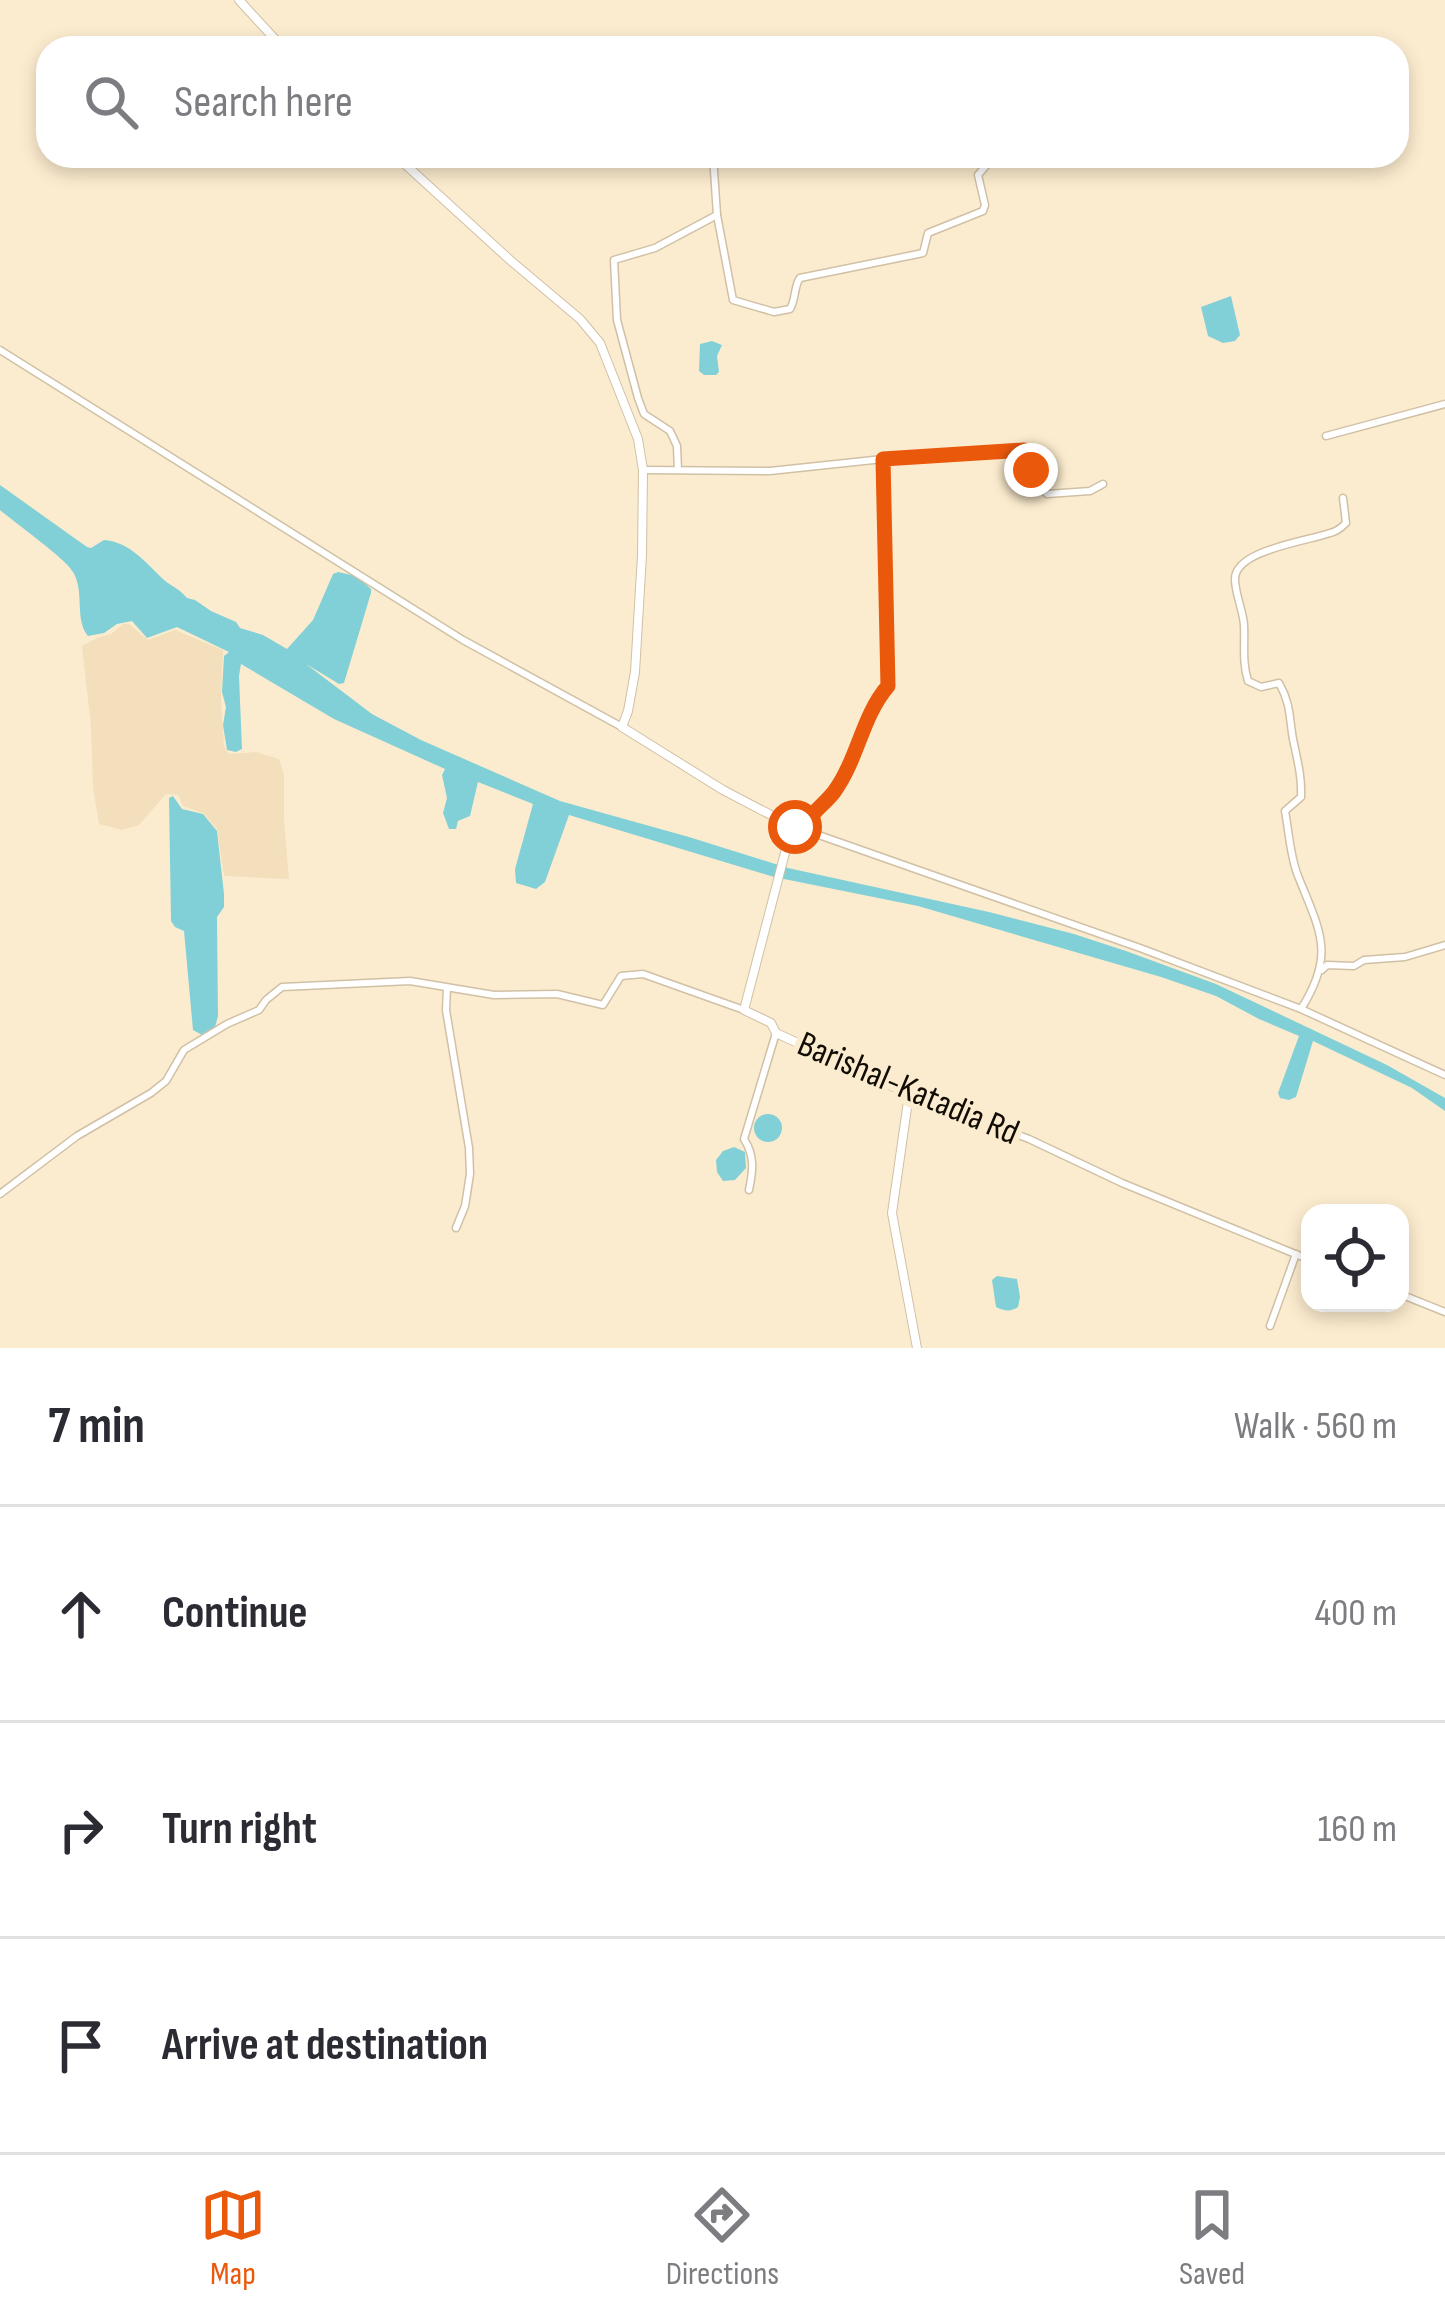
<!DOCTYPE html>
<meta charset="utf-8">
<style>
:root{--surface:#fff;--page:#f7f7f7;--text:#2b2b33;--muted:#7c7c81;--line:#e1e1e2;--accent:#ea580c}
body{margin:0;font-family:"Sofia Sans Condensed",sans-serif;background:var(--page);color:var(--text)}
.controls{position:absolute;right:36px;bottom:36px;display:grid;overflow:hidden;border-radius:24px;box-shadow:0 6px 18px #0003}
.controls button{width:108px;height:108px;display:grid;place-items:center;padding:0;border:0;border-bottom:3px solid var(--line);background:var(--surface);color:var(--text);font:60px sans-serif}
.stop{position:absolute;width:36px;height:36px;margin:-27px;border:9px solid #ea580c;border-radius:50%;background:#fff}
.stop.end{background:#ea580c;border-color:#fff;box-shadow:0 3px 12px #0008}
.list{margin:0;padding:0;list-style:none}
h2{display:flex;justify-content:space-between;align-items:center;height:156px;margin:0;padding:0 48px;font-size:51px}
h2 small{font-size:39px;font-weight:400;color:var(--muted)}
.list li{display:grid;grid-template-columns:78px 1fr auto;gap:36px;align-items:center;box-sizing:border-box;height:216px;padding:0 48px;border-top:3px solid var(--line)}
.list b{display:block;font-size:45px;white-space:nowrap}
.list em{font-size:39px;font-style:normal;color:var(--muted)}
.icon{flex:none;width:66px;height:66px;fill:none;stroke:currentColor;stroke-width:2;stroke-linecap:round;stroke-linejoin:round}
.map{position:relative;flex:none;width:1445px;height:1348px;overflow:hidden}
.search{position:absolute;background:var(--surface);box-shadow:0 6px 18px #0003;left:36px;right:36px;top:36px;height:132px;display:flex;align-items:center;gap:30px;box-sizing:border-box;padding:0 42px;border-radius:36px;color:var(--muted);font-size:45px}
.sheet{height:804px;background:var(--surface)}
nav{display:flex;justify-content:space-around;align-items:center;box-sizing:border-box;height:168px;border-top:3px solid var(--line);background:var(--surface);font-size:33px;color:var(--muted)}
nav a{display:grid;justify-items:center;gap:6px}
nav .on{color:var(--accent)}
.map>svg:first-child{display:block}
.built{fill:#f3dfbc}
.water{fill:#82d0d7}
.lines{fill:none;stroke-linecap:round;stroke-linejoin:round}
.minor-casing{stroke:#d0c0a5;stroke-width:9}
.secondary-casing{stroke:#d0c0a5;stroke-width:10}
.minor{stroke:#fff;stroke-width:6}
.secondary{stroke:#fff;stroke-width:8}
.route{stroke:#ea580c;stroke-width:15}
.labels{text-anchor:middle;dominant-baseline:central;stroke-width:12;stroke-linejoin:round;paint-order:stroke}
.street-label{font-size:36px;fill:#110c04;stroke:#fceccf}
</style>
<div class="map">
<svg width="1445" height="1348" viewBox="0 0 1445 1348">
<rect width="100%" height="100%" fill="#fceccf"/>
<polygon class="built" points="123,624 129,624 148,640 175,630 223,650 221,699 224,746 229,754 256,752 279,759 284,775 284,819 289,879 224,876 217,829 203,813 183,806 178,795 166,794 139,825 122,830 99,824 93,788 91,727 82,646 97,638 111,634"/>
<g class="water">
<polygon points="1231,296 1240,335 1235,341 1223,343 1208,336 1201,307"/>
<polygon points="712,341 722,345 717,356 719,372 716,375 704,375 699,371 700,344"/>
<path d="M 0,485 L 87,547 L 91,548 L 104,540 C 130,542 145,562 163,579 C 172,587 179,588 187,598 L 195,600 L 211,611 L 236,622 L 240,628 L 263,635 L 287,649 L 313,620 L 333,574 L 338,572 L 356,576 L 371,589 L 371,593 L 344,683 L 339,684 L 306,664 L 372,714 L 421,740 L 560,801 L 689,837 L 788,868 L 989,912 L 1074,934 L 1126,951 L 1216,984 L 1387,1065 L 1445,1098 L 1445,1111 L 1412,1088 L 1313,1041 L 1296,1097 L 1289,1100 L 1280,1098 L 1278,1093 L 1299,1036 L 1259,1019 L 1216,996 L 1161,977 L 918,906 L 774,877 L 569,815 L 545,882 L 536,889 L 516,883 L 515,869 L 533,804 L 478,782 L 470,816 L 458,821 L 456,829 L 449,829 L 443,813 L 447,798 L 442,775 L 445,769 L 334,719 L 241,664 L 239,676 L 242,749 L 236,752 L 227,750 L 223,725 L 226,707 L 222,692 L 224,656 L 229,652 L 177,627 L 147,638 L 132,621 L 117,624 L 104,633 L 88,636 C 74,619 85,592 73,572 C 65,558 15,523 0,510 Z"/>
<polygon points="173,796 182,809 203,814 217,831 224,894 224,907 217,917 218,1016 214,1031 202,1035 193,1030 184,931 175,927 171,921 169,798"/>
<circle cx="768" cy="1128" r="14"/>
<polygon points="734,1147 745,1152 746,1168 735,1180 723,1181 717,1172 716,1160 723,1151"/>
<path d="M 997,1276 L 1017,1279 L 1020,1297 L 1018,1307 C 1011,1312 1004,1311 996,1307 L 992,1280 Z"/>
</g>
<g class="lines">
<g class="minor-casing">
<g id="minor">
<path d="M 713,156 L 717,215 L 733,300 L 774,312 L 790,309 C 796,300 794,285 800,278 L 923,253 L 928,233 L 983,211 L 985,205 L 978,175 L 994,156"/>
<polyline points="0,350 463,640 622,727"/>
<polyline points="1326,436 1445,404"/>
<polyline points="643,470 770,471 883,459 1024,450 1039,485 1047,494 1090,491 1103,484"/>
<polyline points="678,470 677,446 670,431 644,414 638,398 617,320 614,260 655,248 717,215"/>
<polyline points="793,826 1140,948 1301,1009 1445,1075"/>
<path d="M 803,830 C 810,813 823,806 834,792 C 857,759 862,717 888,686 L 883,459"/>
<polyline points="1322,970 1327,965 1354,966 1364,960 1405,957 1445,945"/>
<polyline points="447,988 446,1010 469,1148 470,1174 465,1206 456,1228"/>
<path d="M 1301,1009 C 1336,954 1320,931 1298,876 C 1290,856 1289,832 1285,811 L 1301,797 C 1302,776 1297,759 1293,739 C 1289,717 1291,704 1279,683 L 1261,687 L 1248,681 C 1242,662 1245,645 1244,625 C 1243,610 1235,594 1235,579 C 1235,550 1308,541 1330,533 C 1336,532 1342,527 1346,523 L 1343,498"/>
<polyline points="909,1094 1029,1139 1122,1183 1310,1260"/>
<path d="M 749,1190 C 753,1171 755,1156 744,1139 L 776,1033"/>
<polyline points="0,1194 77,1136 151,1093 166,1081 184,1050 227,1024 259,1010 266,1000 282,987 410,981 494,995 557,994 603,1005 621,976 643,974 744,1010"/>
<polyline points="1400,1294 1445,1312"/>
<polyline points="1270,1326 1296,1254"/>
</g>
</g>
<g class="secondary-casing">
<g id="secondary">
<polyline points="239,0 283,48"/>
<polyline points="396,156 510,260 580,319 600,343 638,439 643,470 642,555 635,672 628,711 622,727 723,790 792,826 744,1010 771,1023 776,1033 909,1094 892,1213 917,1348"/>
</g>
</g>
<use href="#minor" class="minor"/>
<use href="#secondary" class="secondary"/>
</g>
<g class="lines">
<path class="route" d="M 795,827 L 803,830 C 810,813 823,806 834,792 C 858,759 862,716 888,686 L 883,459 L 1024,450 L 1031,470"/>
</g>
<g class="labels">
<g class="street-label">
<text transform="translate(908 1089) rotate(23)">Barishal-Katadia Rd</text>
</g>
</g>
</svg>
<div class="controls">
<button><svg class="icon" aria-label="locate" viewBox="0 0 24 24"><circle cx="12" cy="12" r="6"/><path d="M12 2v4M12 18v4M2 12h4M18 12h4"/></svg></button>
</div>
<div class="stop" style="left:795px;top:827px"></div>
<div class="stop end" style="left:1031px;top:470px"></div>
<div class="search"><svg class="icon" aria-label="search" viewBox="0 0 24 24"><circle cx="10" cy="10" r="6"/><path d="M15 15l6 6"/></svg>Search here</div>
</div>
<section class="sheet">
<h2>7 min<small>Walk · 560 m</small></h2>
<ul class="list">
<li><svg class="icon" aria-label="ahead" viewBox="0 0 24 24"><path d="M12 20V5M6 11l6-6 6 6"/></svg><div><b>Continue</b></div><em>400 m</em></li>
<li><svg class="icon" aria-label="right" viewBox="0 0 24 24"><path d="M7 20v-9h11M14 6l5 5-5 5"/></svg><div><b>Turn right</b></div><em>160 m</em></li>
<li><svg class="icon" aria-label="arrive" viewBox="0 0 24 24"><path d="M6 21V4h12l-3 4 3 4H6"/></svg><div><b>Arrive at destination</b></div></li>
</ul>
</section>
<nav>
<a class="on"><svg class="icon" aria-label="map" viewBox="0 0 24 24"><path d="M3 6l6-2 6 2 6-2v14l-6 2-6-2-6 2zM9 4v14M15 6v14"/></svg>Map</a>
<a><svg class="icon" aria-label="directions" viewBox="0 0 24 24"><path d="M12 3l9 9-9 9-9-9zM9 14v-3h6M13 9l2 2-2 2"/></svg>Directions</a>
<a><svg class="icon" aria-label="saved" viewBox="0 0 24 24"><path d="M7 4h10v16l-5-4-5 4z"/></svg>Saved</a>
</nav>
